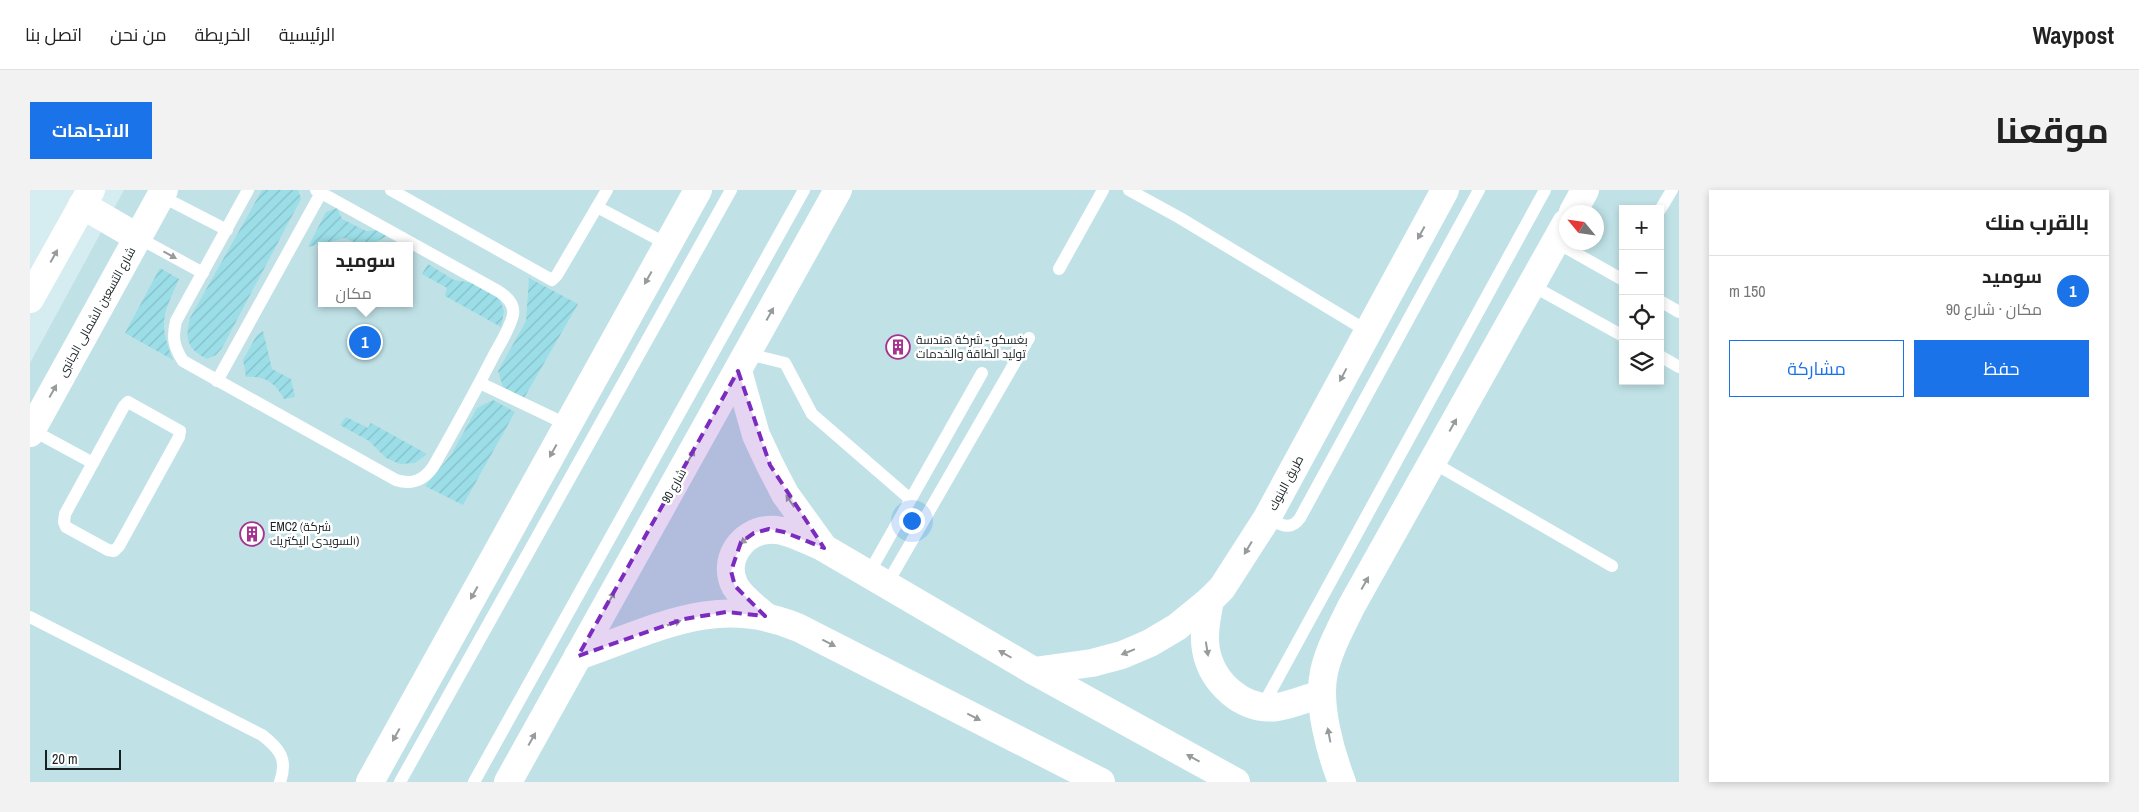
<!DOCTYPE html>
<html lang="ar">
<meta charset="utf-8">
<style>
:root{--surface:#fff;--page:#f2f2f2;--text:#222;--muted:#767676;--line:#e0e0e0;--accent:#1a73e8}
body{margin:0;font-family:"Archivo Narrow",Cairo,sans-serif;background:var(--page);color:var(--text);direction:rtl}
.controls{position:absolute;right:15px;top:15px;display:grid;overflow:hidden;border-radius:0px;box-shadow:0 2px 8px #0003}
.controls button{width:45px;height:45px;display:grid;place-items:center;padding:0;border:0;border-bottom:1px solid var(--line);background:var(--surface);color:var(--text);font:25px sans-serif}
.compass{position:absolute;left:1529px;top:15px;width:45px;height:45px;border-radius:50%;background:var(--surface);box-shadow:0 2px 8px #0003;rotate:299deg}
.scale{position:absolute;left:15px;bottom:12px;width:76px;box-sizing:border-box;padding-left:5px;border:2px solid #182122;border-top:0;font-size:14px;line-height:18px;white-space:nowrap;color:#182122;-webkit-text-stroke:4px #fff;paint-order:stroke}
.you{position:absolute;left:881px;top:330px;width:18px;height:18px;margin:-12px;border:4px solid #fff;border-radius:50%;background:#1a73e8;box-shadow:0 0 0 8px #1a73e833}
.badge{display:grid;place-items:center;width:32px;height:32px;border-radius:50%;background:var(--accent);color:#fff;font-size:16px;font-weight:700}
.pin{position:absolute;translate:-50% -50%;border:2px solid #fff;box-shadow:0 1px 5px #0006}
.popup{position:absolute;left:288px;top:52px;width:95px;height:65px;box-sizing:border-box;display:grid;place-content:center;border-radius:0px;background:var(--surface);filter:drop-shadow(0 1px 4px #0005);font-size:16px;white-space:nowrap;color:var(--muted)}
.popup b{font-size:19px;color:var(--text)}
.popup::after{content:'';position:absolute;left:50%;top:100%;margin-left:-10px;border:10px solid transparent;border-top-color:var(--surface)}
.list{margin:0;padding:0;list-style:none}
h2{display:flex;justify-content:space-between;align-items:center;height:65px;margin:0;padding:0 20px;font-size:21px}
h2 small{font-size:16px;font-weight:400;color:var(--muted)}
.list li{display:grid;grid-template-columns:32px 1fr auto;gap:15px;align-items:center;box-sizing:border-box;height:70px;padding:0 20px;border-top:1px solid var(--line)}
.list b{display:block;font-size:19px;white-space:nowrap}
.list p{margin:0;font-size:16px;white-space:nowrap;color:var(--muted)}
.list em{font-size:16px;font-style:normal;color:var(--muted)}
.actions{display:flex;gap:10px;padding:15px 20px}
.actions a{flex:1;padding:11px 0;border:1px solid var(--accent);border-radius:0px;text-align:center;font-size:18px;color:var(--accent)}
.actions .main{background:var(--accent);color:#fff}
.icon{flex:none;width:28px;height:28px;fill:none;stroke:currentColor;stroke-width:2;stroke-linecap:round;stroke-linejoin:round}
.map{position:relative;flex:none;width:1649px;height:592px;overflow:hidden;direction:ltr;border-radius:0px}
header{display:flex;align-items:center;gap:30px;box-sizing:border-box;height:70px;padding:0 25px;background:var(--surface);border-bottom:1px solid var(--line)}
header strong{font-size:24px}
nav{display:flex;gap:28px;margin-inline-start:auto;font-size:18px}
.intro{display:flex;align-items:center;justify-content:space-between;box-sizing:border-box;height:120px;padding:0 30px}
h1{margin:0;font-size:35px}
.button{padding:12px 22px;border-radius:0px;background:var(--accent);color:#fff;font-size:18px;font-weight:700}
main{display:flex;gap:30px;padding:0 30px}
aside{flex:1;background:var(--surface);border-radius:0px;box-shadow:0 2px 8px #0003}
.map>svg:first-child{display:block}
.built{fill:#c0e2e7;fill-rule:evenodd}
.garden{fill:url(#garden-furrows)}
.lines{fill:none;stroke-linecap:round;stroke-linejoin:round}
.lane{stroke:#fff;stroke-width:12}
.secondary{stroke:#fff;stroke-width:28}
.primary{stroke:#fff;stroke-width:28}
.oneway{fill:#979b9c}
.marked{fill:#7b2cbf;fill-opacity:0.2;stroke:#7b2cbf;stroke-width:4;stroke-dasharray:10 6;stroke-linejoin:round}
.labels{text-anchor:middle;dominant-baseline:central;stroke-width:5;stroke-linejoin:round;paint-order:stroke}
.street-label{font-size:12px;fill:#182122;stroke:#fff}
.poi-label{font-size:12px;fill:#182122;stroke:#fff;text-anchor:start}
</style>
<header>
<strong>Waypost</strong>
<nav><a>الرئيسية</a><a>الخريطة</a><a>من نحن</a><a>اتصل بنا</a></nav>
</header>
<div class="intro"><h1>موقعنا</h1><a class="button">الاتجاهات</a></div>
<main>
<aside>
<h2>بالقرب منك<small></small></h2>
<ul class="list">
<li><span class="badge">1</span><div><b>سوميد</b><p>مكان · شارع 90</p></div><em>150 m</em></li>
</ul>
<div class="actions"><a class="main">حفظ</a><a>مشاركة</a></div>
</aside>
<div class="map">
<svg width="1649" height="592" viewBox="0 0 1649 592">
<defs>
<pattern id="garden-furrows" width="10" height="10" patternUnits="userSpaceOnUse" patternTransform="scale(1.25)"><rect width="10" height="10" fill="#9bdee7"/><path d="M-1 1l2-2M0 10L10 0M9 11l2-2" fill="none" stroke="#85bec6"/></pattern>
</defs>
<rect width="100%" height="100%" fill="#d5edf0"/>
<path class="built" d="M 94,0 L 1649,0 L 1649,592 L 0,592 L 0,173 ZM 1593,19 L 1630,19 L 1630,191 L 1593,191 ZM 1536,22 L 1566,22 L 1566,52 L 1536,52 ZM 291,56 L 379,56 L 379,113 L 291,113 Z"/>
<g class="garden">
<path d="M 232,0 L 268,0 L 271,9 L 192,158 L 186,165 L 177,169 C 156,159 155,148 160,128 Z"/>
<polygon points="307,18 312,29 336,41 348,40 359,45 338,56 332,56 315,48 278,57 296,22"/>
<polygon points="398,74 424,90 444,93 469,108 474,121 471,137 415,106 417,98 392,84"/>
<path d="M 130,78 L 149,89 C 133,126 128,131 143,170 L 95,143 Z"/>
<polygon points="499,88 548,114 494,208 473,197 468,181 496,131"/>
<path d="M 233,141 L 242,179 L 261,189 L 265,207 L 254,209 C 246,194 235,185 216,187 L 213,170 L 227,145 Z"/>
<polygon points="463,210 485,222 433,315 395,296 421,265 447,218"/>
<polygon points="316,227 338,238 341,233 397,264 385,273 370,274 356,268 339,251 310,235"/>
</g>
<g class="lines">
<g class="lane">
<path d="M 218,0 L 146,131 C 142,148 144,157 153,171 L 366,290 C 382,295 393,291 403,277 C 424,240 445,202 465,163 C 471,152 480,138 483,125 C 485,114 476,106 468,101 L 286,0"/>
<polyline points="361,0 522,90 527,85 577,0"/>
<polyline points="1099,0 1150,28 1337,141"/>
<polyline points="131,6 197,40"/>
<polyline points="567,17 637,54"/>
<polyline points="1630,20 1642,0"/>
<polyline points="107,47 173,83"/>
<polyline points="1526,52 1593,90"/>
<polyline points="1029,79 1073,0"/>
<polyline points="1501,95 1593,146"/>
<polyline points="1630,111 1649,122"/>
<polyline points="718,164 755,173 782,224 880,309"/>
<polyline points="1630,166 1649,177"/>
<polyline points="187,191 291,3"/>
<polyline points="450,193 538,235"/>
<polygon points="98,212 150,241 149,247 89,356 84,361 78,360 36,337 34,332 35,324 94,216"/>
<polyline points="2,240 63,273"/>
<polyline points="1402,272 1582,376"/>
<path d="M 1237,328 C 1250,334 1260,342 1270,328 L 1449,0"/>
<polyline points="839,383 952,183"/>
<polyline points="857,394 999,148"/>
<path d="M 0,427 L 232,545 C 250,559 258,569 250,592"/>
<polyline points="1232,517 1515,0"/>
<polyline points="370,592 701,0"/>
<polyline points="444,592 774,0"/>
</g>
<g class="secondary">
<polyline points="1543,22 1555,0"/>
<polyline points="708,181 726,245 740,275 755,304 794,358 1004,481 1206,592"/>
<polyline points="0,243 134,0"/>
<path d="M 1180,410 C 1177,427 1173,444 1176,460 C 1182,493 1213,521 1247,517 C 1262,515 1277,508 1292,504"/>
<path d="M 735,426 C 725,417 712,408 705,396 C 692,371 711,342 738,340 C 756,338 777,351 793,357"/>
<path d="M 548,466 C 627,439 687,403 769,438 L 1071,592"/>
<polyline points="1004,481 1062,473 1092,465 1120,453 1147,437 1180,410 1192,398 1237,328 1415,0"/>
<polyline points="340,592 668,0"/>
<polyline points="478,592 808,0"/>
<path d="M 1312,592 C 1300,561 1287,514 1294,482 C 1299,459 1311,438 1321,417 L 1536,33"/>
</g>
<g class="primary">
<polyline points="52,15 107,47"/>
<polyline points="0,109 61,0"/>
</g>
</g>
<defs><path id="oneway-solid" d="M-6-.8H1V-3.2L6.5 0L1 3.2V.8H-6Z" transform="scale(1.25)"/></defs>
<g class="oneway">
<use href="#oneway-solid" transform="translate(1391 43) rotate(119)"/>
<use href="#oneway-solid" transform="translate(140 65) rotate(29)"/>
<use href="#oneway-solid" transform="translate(24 66) rotate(-61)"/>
<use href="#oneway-solid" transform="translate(618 88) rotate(119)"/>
<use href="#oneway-solid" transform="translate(740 124) rotate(-61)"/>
<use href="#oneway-solid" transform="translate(1313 185) rotate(118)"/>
<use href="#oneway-solid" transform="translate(23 201) rotate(-61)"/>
<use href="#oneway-solid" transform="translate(1423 235) rotate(-61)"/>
<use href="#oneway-solid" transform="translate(523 261) rotate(119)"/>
<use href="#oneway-solid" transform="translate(661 266) rotate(-61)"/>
<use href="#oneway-solid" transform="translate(760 311) rotate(-124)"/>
<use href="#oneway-solid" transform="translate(716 349) rotate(141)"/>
<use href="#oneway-solid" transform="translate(1218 358) rotate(121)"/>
<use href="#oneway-solid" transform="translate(1335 393) rotate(-61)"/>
<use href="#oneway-solid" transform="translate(444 403) rotate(119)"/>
<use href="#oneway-solid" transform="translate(581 408) rotate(-61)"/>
<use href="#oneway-solid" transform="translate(644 433) rotate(-19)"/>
<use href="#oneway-solid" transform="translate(799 453) rotate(27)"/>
<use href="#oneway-solid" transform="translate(1177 459) rotate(81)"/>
<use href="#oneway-solid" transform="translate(1098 462) rotate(158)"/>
<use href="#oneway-solid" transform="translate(975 464) rotate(-150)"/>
<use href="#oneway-solid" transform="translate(944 527) rotate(27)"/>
<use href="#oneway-solid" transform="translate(366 545) rotate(119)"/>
<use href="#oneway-solid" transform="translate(1299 545) rotate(-101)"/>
<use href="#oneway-solid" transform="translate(502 549) rotate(-61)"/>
<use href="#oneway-solid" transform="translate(1163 568) rotate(-151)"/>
</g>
<path class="marked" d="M 708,181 L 740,275 L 794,358 L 754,342 L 739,339 L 724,343 L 711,352 L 701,381 L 705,396 L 735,426 L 696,422 L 654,429 L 548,466 Z"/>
<defs>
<g id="building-ring" transform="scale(1.25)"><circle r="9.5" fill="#fff" stroke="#a5338f" stroke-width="1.5"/><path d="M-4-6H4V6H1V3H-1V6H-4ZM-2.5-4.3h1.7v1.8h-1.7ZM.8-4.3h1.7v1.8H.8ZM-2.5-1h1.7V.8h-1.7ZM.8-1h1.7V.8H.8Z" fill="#a5338f"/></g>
</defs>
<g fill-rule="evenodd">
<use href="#building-ring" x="868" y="157"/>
<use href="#building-ring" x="222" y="344"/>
</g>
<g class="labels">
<g class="street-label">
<text transform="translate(67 122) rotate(-61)">شارع التسعين الشمالى الجانبى</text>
<text transform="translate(1256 293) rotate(-62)">طريق البنوك</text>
<text transform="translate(644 296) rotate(-61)">شارع 90</text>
</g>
<g class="poi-label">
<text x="886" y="150">بغسكو - شركة هندسة<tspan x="886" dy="14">توليد الطاقة والخدمات</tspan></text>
<text x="240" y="337">EMC2 (شركة<tspan x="240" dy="14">السويدى اليكتريك)</tspan></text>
</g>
</g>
</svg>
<div class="controls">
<button>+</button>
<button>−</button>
<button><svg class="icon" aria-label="locate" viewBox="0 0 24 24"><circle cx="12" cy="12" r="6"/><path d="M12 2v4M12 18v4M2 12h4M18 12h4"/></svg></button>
<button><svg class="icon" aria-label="layers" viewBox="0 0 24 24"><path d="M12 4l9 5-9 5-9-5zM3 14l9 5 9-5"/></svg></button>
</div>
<svg class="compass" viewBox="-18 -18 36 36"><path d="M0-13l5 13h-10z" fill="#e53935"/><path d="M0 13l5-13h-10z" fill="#767676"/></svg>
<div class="scale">20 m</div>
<div class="you"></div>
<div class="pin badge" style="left:335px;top:152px">1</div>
<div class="popup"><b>سوميد</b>مكان</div>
</div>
</main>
